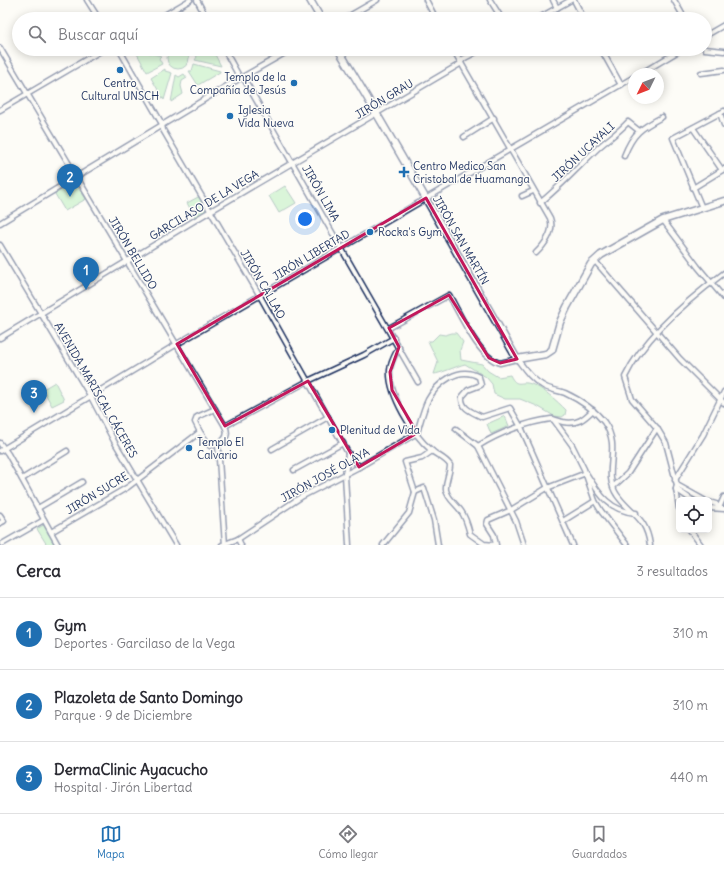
<!DOCTYPE html>
<html lang="es">
<meta charset="utf-8">
<style>
:root{--surface:#fff;--page:#f2f2f3;--text:#2b2b33;--muted:#7c7c81;--line:#e1e1e2;--accent:#1f6fb2}
body{margin:0;font-family:Delius,sans-serif;background:var(--page);color:var(--text)}
.controls{position:absolute;right:12px;bottom:12px;display:grid;overflow:hidden;border-radius:6px;box-shadow:0 2px 10px #0003}
.controls button{width:36px;height:36px;display:grid;place-items:center;padding:0;border:0;border-bottom:1px solid var(--line);background:var(--surface);color:var(--text);font:20px sans-serif}
.compass{position:absolute;left:628px;top:68px;width:36px;height:36px;border-radius:50%;background:var(--surface);box-shadow:0 2px 10px #0003;rotate:227deg}
.you{position:absolute;left:305px;top:219px;width:14px;height:14px;margin:-10px;border:3px solid #fff;border-radius:50%;background:#1a73e8;box-shadow:0 0 0 6px #1a73e833}
.badge{display:grid;place-items:center;width:26px;height:26px;border-radius:50%;background:var(--accent);color:#fff;font-size:13px;font-weight:700}
.pin{position:absolute;translate:-50% -33px;filter:drop-shadow(0 1px 2px #0008)}
.pin::after{content:'';position:absolute;top:21px;width:14px;height:12px;background:inherit;clip-path:polygon(0 0,100% 0,50% 100%)}
.list{margin:0;padding:0;list-style:none}
h2{display:flex;justify-content:space-between;align-items:center;height:52px;margin:0;padding:0 16px;font-size:17px}
h2 small{font-size:13px;font-weight:400;color:var(--muted)}
.list li{display:grid;grid-template-columns:26px 1fr auto;gap:12px;align-items:center;box-sizing:border-box;height:72px;padding:0 16px;border-top:1px solid var(--line)}
.list b{display:block;font-size:15px;white-space:nowrap}
.list p{margin:0;font-size:13px;white-space:nowrap;color:var(--muted)}
.list em{font-size:13px;font-style:normal;color:var(--muted)}
.icon{flex:none;width:22px;height:22px;fill:none;stroke:currentColor;stroke-width:2;stroke-linecap:round;stroke-linejoin:round}
.map{position:relative;flex:none;width:724px;height:545px;overflow:hidden}
.search{position:absolute;background:var(--surface);box-shadow:0 2px 10px #0003;left:12px;right:12px;top:12px;height:44px;display:flex;align-items:center;gap:10px;box-sizing:border-box;padding:0 14px;border-radius:22px;color:var(--muted);font-size:15px}
.sheet{height:268px;background:var(--surface)}
nav{display:flex;justify-content:space-around;align-items:center;box-sizing:border-box;height:56px;border-top:1px solid var(--line);background:var(--surface);font-size:11px;color:var(--muted)}
nav a{display:grid;justify-items:center;gap:2px}
nav .on{color:var(--accent)}
.map>svg:first-child{display:block}
.green{fill:#afedb4;stroke:#658e89}
.lines{fill:none;stroke-linecap:round;stroke-linejoin:round}
.street-casing{stroke:#1b2f5e;stroke-width:7}
.secondary-casing{stroke:#1b2f5e;stroke-width:9}
.street{stroke:#fdfcf7;stroke-width:4}
.secondary{stroke:#fdfcf7;stroke-width:6}
.marked{fill:none;stroke:#c2185b;stroke-width:3;stroke-linejoin:round}
.poi-dot{fill:#1f6fb2;stroke:#fdfcf7;stroke-width:1.5}
.labels{text-anchor:middle;dominant-baseline:central;stroke-width:3;stroke-linejoin:round;paint-order:stroke}
.poi-label{font-size:11px;fill:#1b2f5e;stroke:#fdfcf7;text-anchor:start}
.street-label{font-size:11px;fill:#1b2f5e;stroke:#fdfcf7}
</style>
<div class="map">
<svg width="724" height="545" viewBox="0 0 724 545">
<rect width="100%" height="100%" fill="#fdfcf7"/>
<filter id="ink" filterUnits="userSpaceOnUse"><feTurbulence type="fractalNoise" baseFrequency=".025" numOctaves="2"/><feDisplacementMap in="SourceGraphic" scale="8" xChannelSelector="R" yChannelSelector="G"/><feConvolveMatrix kernelMatrix="1 2 1 2 8 2 1 2 1" color-interpolation-filters="sRGB"/></filter>
<g filter="url(#ink)">
<g class="green">
<circle cx="178" cy="58" r="11"/>
<polygon points="136,49 161,56 159,58 162,64 147,72 135,50"/>
<polygon points="199,49 212,49 221,66 195,60 197,57 194,51"/>
<polygon points="194,64 220,71 220,72 198,85 189,71 192,71"/>
<polygon points="165,69 165,71 172,73 164,100 151,78"/>
<polygon points="184,74 187,78 182,81 181,86 183,94 171,102 176,75 179,77"/>
<polygon points="75,182 86,199 65,211 55,194"/>
<polygon points="285,186 296,203 279,213 269,196"/>
<polygon points="200,196 209,211 196,219 187,203"/>
<path d="M 452,333 L 456,333 L 463,342 L 460,350 L 461,360 L 482,364 L 488,371 L 498,377 L 510,375 C 517,389 520,380 531,384 C 543,388 557,401 566,410 L 565,415 L 562,417 L 554,416 L 537,406 L 520,399 L 505,399 L 494,394 L 492,384 L 486,377 L 465,364 C 457,366 439,374 434,374 L 438,362 L 428,341 L 432,341 L 439,334 L 445,335 Z"/>
<polygon points="55,382 64,400 52,406 43,389"/>
<polygon points="505,416 509,426 491,434 487,424"/>
<polygon points="45,524 57,545 47,545 37,529"/>
</g>
<g class="lines">
<g class="street-casing">
<g id="street">
<polyline points="87,0 99,19"/>
<polyline points="197,0 207,19"/>
<polyline points="426,0 436,19"/>
<polyline points="490,0 502,19"/>
<polyline points="553,0 557,8"/>
<polyline points="574,0 584,19"/>
<polyline points="674,0 685,19"/>
<polyline points="158,19 190,0"/>
<polyline points="344,19 377,0"/>
<polyline points="537,19 571,0"/>
<polyline points="705,36 724,25"/>
<path d="M 0,48 L 225,426 C 231,438 221,444 210,446 L 200,432 L 195,422 L 197,417 L 215,409"/>
<polyline points="119,49 162,124 163,130 260,296 348,453 359,467"/>
<polyline points="224,49 240,78"/>
<path d="M 453,49 L 550,218 C 555,231 544,245 536,253"/>
<polyline points="601,49 621,85"/>
<polyline points="705,49 724,51"/>
<polyline points="701,73 724,70"/>
<polyline points="640,74 682,49"/>
<polyline points="243,77 418,382"/>
<polyline points="0,110 104,49"/>
<polyline points="720,113 724,125"/>
<polyline points="693,128 722,170"/>
<polyline points="464,137 494,118"/>
<path d="M 624,156 C 633,133 641,128 662,117"/>
<polyline points="693,188 724,169"/>
<polyline points="522,196 533,191"/>
<path d="M 540,203 C 561,186 578,167 598,148 C 608,139 619,132 628,122 L 638,130"/>
<polyline points="702,208 673,138 724,111"/>
<polyline points="663,220 698,267 724,298"/>
<polyline points="0,223 225,87 292,49"/>
<polyline points="0,245 91,397 114,441 176,545"/>
<polyline points="595,261 680,359 724,403"/>
<path d="M 389,328 L 449,295 C 460,314 479,358 500,363 L 517,359 C 524,368 531,379 542,385 C 549,390 557,390 565,393 C 580,400 594,409 604,422 C 623,449 601,471 617,495 C 631,515 646,516 650,545"/>
<polyline points="0,338 202,216 460,64 463,59 482,49"/>
<path d="M 399,347 C 395,355 391,361 390,370 C 388,394 413,435 431,450 C 437,456 444,457 450,465 C 450,474 445,481 446,490 C 448,499 456,504 461,511 C 466,518 468,526 470,534 L 484,544 L 495,545"/>
<polyline points="553,419 572,445 584,469 595,501 601,511 627,545"/>
<polyline points="225,426 308,381 364,355 394,338"/>
<polyline points="456,429 478,446 516,521 524,545"/>
<path d="M 417,433 C 420,423 423,410 428,400 C 437,383 459,365 479,377 L 481,385 L 468,390 L 462,397 C 461,409 473,412 482,417 L 510,408 L 521,427 L 573,545"/>
<polyline points="0,443 8,454 58,545"/>
<polyline points="218,445 225,545"/>
<path d="M 478,446 C 499,433 527,422 551,419 C 555,419 559,421 563,422 C 577,425 584,419 593,410"/>
<polyline points="272,449 328,417"/>
<polyline points="0,451 177,344 634,77"/>
<polyline points="348,453 345,475 349,545"/>
<polyline points="294,470 343,443"/>
<polyline points="22,479 67,451"/>
<polyline points="675,480 703,435 724,392"/>
<polyline points="677,485 704,500"/>
<polyline points="614,486 628,473 657,428"/>
<polyline points="676,489 692,500"/>
<polyline points="415,492 424,488 434,520 438,545"/>
<polyline points="415,492 405,462 422,458 432,451"/>
<polyline points="709,502 716,504 719,508"/>
<polyline points="38,508 82,482"/>
<path d="M 679,508 L 676,489 L 677,485 L 666,443 L 657,428 L 632,399 L 625,377 C 644,337 689,299 724,273"/>
<polyline points="709,508 724,509"/>
<polyline points="719,508 724,497"/>
<polyline points="0,515 4,521 0,523"/>
<polyline points="563,521 595,501"/>
<polyline points="690,530 701,545"/>
<polyline points="51,532 128,487 200,432"/>
<polyline points="238,539 241,545"/>
<polyline points="2,544 44,520"/>
<polyline points="222,545 238,539 301,497 359,467 417,433"/>
<polyline points="383,545 409,513 415,492"/>
<path d="M 496,545 L 494,535 L 487,524 L 488,520 L 511,510 L 547,488 L 586,473 C 599,494 609,511 636,513"/>
</g>
</g>
<g class="secondary-casing">
<g id="secondary">
<polyline points="310,0 321,19"/>
<path d="M 338,49 C 400,151 458,255 517,359 L 546,354 L 552,350 L 560,322 L 567,307 L 591,264 L 601,255 L 663,220 L 724,201"/>
</g>
</g>
<use href="#street" class="street"/>
<use href="#secondary" class="secondary"/>
</g>
</g>
<path d="M0 0H724V545H0ZM 426,198 L 517,359 L 500,363 L 489,358 L 449,295 L 389,328 L 399,347 L 390,372 L 392,390 L 417,433 L 359,467 L 308,381 L 225,426 L 177,344 Z" fill="#fdfcf7" fill-opacity=".55" fill-rule="evenodd"/>
<path class="marked" d="M 426,198 L 517,359 L 500,363 L 489,358 L 449,295 L 389,328 L 399,347 L 390,372 L 392,390 L 417,433 L 359,467 L 308,381 L 225,426 L 177,344 Z"/>
<g class="poi-dot">
<circle cx="120" cy="70" r="4"/>
<circle cx="294" cy="83" r="4"/>
<circle cx="230" cy="116" r="4"/>
<path d="M402 166h4v4h4v4h-4v4h-4v-4h-4v-4h4z"/>
<circle cx="370" cy="232" r="4"/>
<circle cx="332" cy="430" r="4"/>
<circle cx="189" cy="448" r="4"/>
</g>
<g class="labels">
<g class="poi-label">
<text x="286" y="77" text-anchor="end">Templo de la<tspan x="286" dy="13">Compañía de Jesús</tspan></text>
<text x="120" y="83" text-anchor="middle">Centro<tspan x="120" dy="13">Cultural UNSCH</tspan></text>
<text x="238" y="110">Iglesia<tspan x="238" dy="13">Vida Nueva</tspan></text>
<text x="413" y="166">Centro Medico San<tspan x="413" dy="13">Cristobal de Huamanga</tspan></text>
<text x="378" y="232">Rocka's Gym</text>
<text x="340" y="430">Plenitud de Vida</text>
<text x="197" y="442">Templo El<tspan x="197" dy="13">Calvario</tspan></text>
</g>
<g class="street-label">
<text transform="translate(384 99) rotate(-31)">JIRÓN GRAU</text>
<text transform="translate(583 152) rotate(-43)">JIRÓN UCAYALI</text>
<text transform="translate(321 193) rotate(60)">JIRÓN LIMA</text>
<text transform="translate(204 205) rotate(-31)">GARCILASO DE LA VEGA</text>
<text transform="translate(461 240) rotate(60)">JIRÓN SAN MARTÍN</text>
<text transform="translate(133 253) rotate(59)">JIRÓN BELLIDO</text>
<text transform="translate(311 255) rotate(-31)">JIRÓN LIBERTAD</text>
<text transform="translate(263 284) rotate(60)">JIRÓN CALLAO</text>
<text transform="translate(96 390) rotate(60)">AVENIDA MARISCAL CÁCERES</text>
<text transform="translate(325 475) rotate(-29)">JIRÓN JOSÉ OLAYA</text>
<text transform="translate(97 493) rotate(-31)">JIRÓN SUCRE</text>
</g>
</g>
</svg>
<div class="controls">
<button><svg class="icon" aria-label="locate" viewBox="0 0 24 24"><circle cx="12" cy="12" r="6"/><path d="M12 2v4M12 18v4M2 12h4M18 12h4"/></svg></button>
</div>
<svg class="compass" viewBox="-18 -18 36 36"><path d="M0-13l5 13h-10z" fill="#e53935"/><path d="M0 13l5-13h-10z" fill="#7c7c81"/></svg>
<div class="you"></div>
<div class="pin badge" style="left:86px;top:290px">1</div>
<div class="pin badge" style="left:70px;top:197px">2</div>
<div class="pin badge" style="left:34px;top:413px">3</div>
<div class="search"><svg class="icon" aria-label="search" viewBox="0 0 24 24"><circle cx="10" cy="10" r="6"/><path d="M15 15l6 6"/></svg>Buscar aquí</div>
</div>
<section class="sheet">
<h2>Cerca<small>3 resultados</small></h2>
<ul class="list">
<li><span class="badge">1</span><div><b>Gym</b><p>Deportes · Garcilaso de la Vega</p></div><em>310 m</em></li>
<li><span class="badge">2</span><div><b>Plazoleta de Santo Domingo</b><p>Parque · 9 de Diciembre</p></div><em>310 m</em></li>
<li><span class="badge">3</span><div><b>DermaClinic Ayacucho</b><p>Hospital · Jirón Libertad</p></div><em>440 m</em></li>
</ul>
</section>
<nav>
<a class="on"><svg class="icon" aria-label="map" viewBox="0 0 24 24"><path d="M3 6l6-2 6 2 6-2v14l-6 2-6-2-6 2zM9 4v14M15 6v14"/></svg>Mapa</a>
<a><svg class="icon" aria-label="directions" viewBox="0 0 24 24"><path d="M12 3l9 9-9 9-9-9zM9 14v-3h6M13 9l2 2-2 2"/></svg>Cómo llegar</a>
<a><svg class="icon" aria-label="saved" viewBox="0 0 24 24"><path d="M7 4h10v16l-5-4-5 4z"/></svg>Guardados</a>
</nav>
